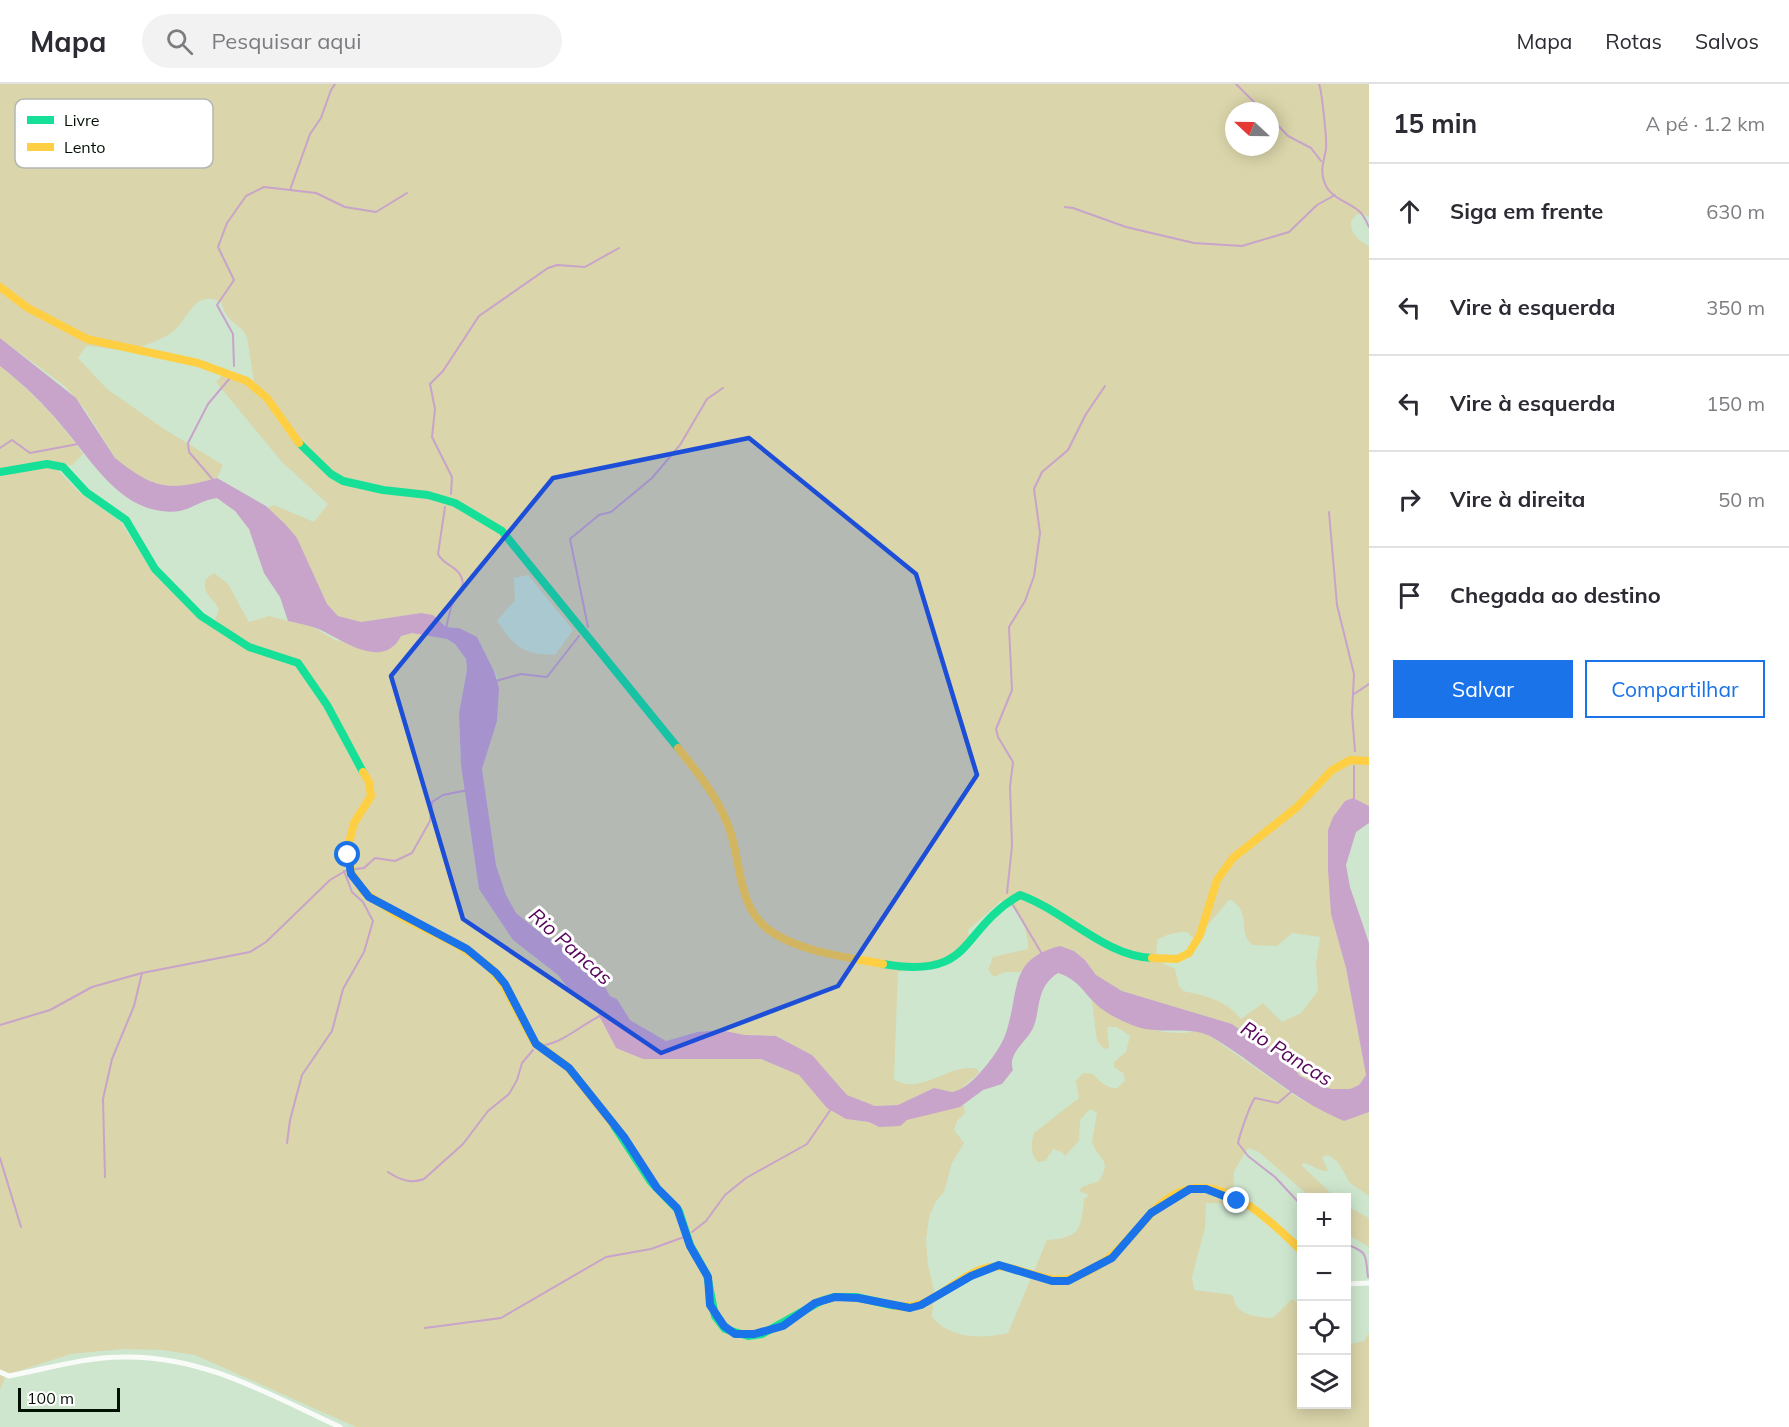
<!DOCTYPE html>
<html lang="pt">
<meta charset="utf-8">
<style>
:root{--surface:#fff;--page:#f2f2f3;--text:#2b2b33;--muted:#7c7c81;--line:#e1e1e2;--accent:#1a73e8}
body{margin:0;font-family:Mulish,sans-serif;background:var(--page);color:var(--text)}
.controls{position:absolute;right:18px;bottom:18px;display:grid;overflow:hidden;border-radius:0px;box-shadow:0 3px 15px #0003}
.controls button{width:54px;height:54px;display:grid;place-items:center;padding:0;border:0;border-bottom:2px solid var(--line);background:var(--surface);color:var(--text);font:30px sans-serif}
.compass{position:absolute;left:1225px;top:18px;width:54px;height:54px;border-radius:50%;background:var(--surface);box-shadow:0 3px 15px #0003;rotate:292deg}
.scale{position:absolute;left:18px;bottom:15px;width:102px;box-sizing:border-box;padding-left:6px;border:3px solid #021003;border-top:0;font-size:16px;line-height:21px;white-space:nowrap;color:#021003;-webkit-text-stroke:4px #fff;paint-order:stroke}
.stop{position:absolute;width:18px;height:18px;margin:-14px;border:4px solid #1a73e8;border-radius:50%;background:#fff}
.stop.end{background:#1a73e8;border-color:#fff;box-shadow:0 2px 6px #0008}
.list{margin:0;padding:0;list-style:none}
h2{display:flex;justify-content:space-between;align-items:center;height:78px;margin:0;padding:0 24px;font-size:26px}
h2 small{font-size:20px;font-weight:400;color:var(--muted)}
.list li{display:grid;grid-template-columns:39px 1fr auto;gap:18px;align-items:center;box-sizing:border-box;height:96px;padding:0 24px;border-top:2px solid var(--line)}
.list b{display:block;font-size:22px;white-space:nowrap}
.list em{font-size:20px;font-style:normal;color:var(--muted)}
.actions{display:flex;gap:12px;padding:18px 24px}
.actions a{flex:1;padding:14px 0;border:2px solid var(--accent);border-radius:0px;text-align:center;font-size:21px;color:var(--accent)}
.actions .main{background:var(--accent);color:#fff}
.icon{flex:none;width:33px;height:33px;fill:none;stroke:currentColor;stroke-width:2;stroke-linecap:round;stroke-linejoin:round}
.map{position:relative;flex:none;width:1369px;height:1343px;overflow:hidden}
header{display:flex;align-items:center;gap:36px;box-sizing:border-box;height:84px;padding:0 30px;background:var(--surface);border-bottom:2px solid var(--line)}
header strong{font-size:28px}
nav{display:flex;gap:33px;margin-inline-start:auto;font-size:21px}
.search{width:420px;height:54px;background:var(--page);display:flex;align-items:center;gap:15px;box-sizing:border-box;padding:0 21px;border-radius:33px;color:var(--muted);font-size:22px}
main{display:flex}
aside{flex:1;background:var(--surface)}
.map>svg:first-child{display:block}
.green{fill:#dad5aa;fill-rule:evenodd}
.water{fill:#c8a3ca}
.lines{fill:none;stroke-linecap:round;stroke-linejoin:round}
.stream{stroke:#c8a3ca;stroke-width:2}
.street{stroke:#f8fbf8;stroke-width:5}
.fast{stroke:#16e098;stroke-width:8}
.slow{stroke:#ffcf43;stroke-width:8}
.route{stroke:#1a73e8;stroke-width:8}
.marked{fill:#1d4ed8;fill-opacity:0.2;stroke:#1d4ed8;stroke-width:4.5;stroke-linejoin:round}
.labels{text-anchor:middle;dominant-baseline:central;stroke-width:6;stroke-linejoin:round;paint-order:stroke}
.water-label{font-size:20px;font-style:italic;fill:#56035b;stroke:#fff}
.key{fill:#fff;stroke:#b3b7b3;stroke-width:1.5}
.key-label{font-size:16px;fill:#021003}
</style>
<header>
<strong>Mapa</strong>
<div class="search"><svg class="icon" aria-label="search" viewBox="0 0 24 24"><circle cx="10" cy="10" r="6"/><path d="M15 15l6 6"/></svg>Pesquisar aqui</div>
<nav><a>Mapa</a><a>Rotas</a><a>Salvos</a></nav>
</header>
<main>
<div class="map">
<svg width="1369" height="1343" viewBox="0 0 1369 1343">
<rect width="100%" height="100%" fill="#cee6ce"/>
<g class="green">
<path d="M 0,0 L 1369,0 L 1369,132 L 1357,130 L 1351,137 C 1350,149 1359,158 1369,162 L 1369,722 L 1345,717 L 1333,733 L 1331,830 L 1346,884 L 1366,991 L 1359,1001 L 1350,1005 L 1331,1005 L 1315,1000 L 1301,992 L 1281,967 L 1255,957 L 1232,940 L 1122,907 L 1096,891 L 1085,876 L 1074,867 L 1052,864 L 1035,874 L 1020,888 L 1005,888 L 994,893 L 988,886 L 993,873 L 1028,865 C 1029,848 1019,820 1001,817 L 968,846 L 970,858 L 940,880 L 898,888 L 894,995 C 920,1013 951,978 977,985 L 979,989 L 958,1007 L 952,1008 L 934,1004 L 898,1021 L 875,1022 L 847,1011 L 812,971 L 777,952 L 745,951 L 720,946 L 696,948 L 666,957 L 630,936 L 617,915 L 610,912 L 592,879 L 543,851 L 516,829 L 506,811 L 496,781 L 482,685 L 493,649 L 497,592 L 477,553 L 455,543 L 446,543 L 433,531 L 421,529 L 361,538 L 338,532 L 327,520 L 297,454 L 268,424 L 274,421 L 314,438 L 328,420 L 282,378 L 216,298 L 224,289 L 255,304 L 247,253 C 238,236 229,243 221,218 C 192,204 189,239 168,251 C 157,257 135,267 123,266 C 111,266 98,262 86,262 L 78,274 L 107,305 L 164,345 L 223,381 L 217,394 C 169,407 155,406 115,374 L 85,325 L 66,303 L 0,254 ZM 1234,27 L 1270,27 L 1270,63 L 1234,63 ZM 528,491 L 573,546 L 555,571 C 522,570 516,564 497,537 L 515,516 L 514,494 ZM 1229,816 L 1232,816 C 1252,832 1237,846 1252,861 L 1277,862 L 1292,849 L 1320,853 L 1316,880 L 1318,907 L 1301,929 L 1282,938 L 1263,919 L 1241,935 C 1225,916 1207,912 1183,907 L 1179,902 L 1175,885 L 1156,876 L 1157,856 C 1167,850 1175,848 1187,848 L 1195,856 Z"/>
<path d="M 0,282 C 32,308 59,336 83,370 L 72,381 L 54,382 L 80,409 L 121,438 L 150,484 L 213,542 L 219,525 C 213,513 201,510 206,495 L 214,489 L 228,500 L 249,538 L 269,532 L 313,543 L 335,556 L 387,566 L 393,563 L 401,552 L 412,549 L 447,555 L 455,560 L 466,575 L 467,586 L 459,629 L 461,681 L 479,805 L 513,856 L 558,891 L 568,904 L 593,920 L 616,964 L 643,975 L 760,975 L 799,991 L 834,1028 L 847,1035 L 869,1038 L 879,1043 L 964,1021 L 965,1029 L 957,1037 L 954,1046 L 964,1059 L 952,1079 L 944,1108 L 936,1117 L 929,1133 L 926,1157 L 928,1181 L 934,1206 L 932,1233 C 950,1255 982,1255 1008,1249 L 1047,1156 C 1080,1154 1081,1146 1084,1115 L 1089,1111 L 1079,1107 L 1082,1103 L 1099,1097 C 1113,1075 1098,1076 1092,1058 L 1097,1029 L 1090,1025 L 1080,1036 L 1079,1057 L 1065,1072 L 1062,1068 L 1053,1065 L 1045,1077 L 1038,1078 C 1030,1070 1031,1060 1034,1049 L 1079,1014 L 1076,997 L 1083,989 L 1093,990 C 1100,998 1107,1005 1118,1004 L 1125,996 L 1123,989 L 1114,983 L 1114,978 L 1126,968 L 1130,952 L 1117,943 L 1107,943 L 1109,964 L 1104,965 L 1097,957 L 1092,916 C 1115,939 1151,949 1183,949 C 1194,948 1199,946 1210,952 L 1298,1014 L 1344,1037 L 1369,1028 L 1369,1112 L 1350,1099 L 1338,1078 L 1328,1071 L 1322,1073 L 1328,1087 C 1319,1088 1312,1080 1303,1079 L 1302,1082 L 1335,1113 L 1310,1113 L 1259,1068 L 1248,1064 L 1234,1087 L 1233,1120 L 1206,1119 L 1205,1144 L 1192,1193 L 1194,1206 L 1233,1211 C 1235,1232 1256,1233 1273,1234 L 1292,1215 L 1301,1221 L 1302,1320 L 1346,1320 L 1347,1261 L 1364,1257 L 1369,1249 L 1369,1343 L 356,1343 L 195,1271 L 162,1266 L 122,1265 L 71,1270 L 6,1291 L 0,1306 Z"/>
<polygon points="1347,1122 1369,1134 1369,1163 1347,1150"/>
</g>
<path class="water" d="M 0,254 L 76,314 L 115,374 C 155,406 169,407 217,394 L 266,422 L 285,440 L 297,454 L 327,520 L 338,532 L 361,538 L 421,529 L 433,531 L 446,543 L 459,544 L 477,553 L 494,587 L 499,604 L 497,637 L 482,685 L 496,781 L 506,811 L 516,829 L 543,851 L 592,879 L 610,912 L 617,915 L 630,936 L 666,957 L 697,948 L 720,946 L 745,951 L 776,952 L 812,971 L 847,1011 L 875,1022 L 898,1021 L 934,1004 L 952,1008 C 963,1006 971,998 979,990 C 991,976 1004,960 1008,942 C 1019,904 1010,875 1060,862 L 1074,867 L 1085,876 L 1096,891 L 1122,907 L 1232,940 L 1255,957 L 1281,967 L 1300,992 L 1315,999 L 1331,1005 L 1350,1005 L 1359,1001 L 1366,991 L 1346,884 L 1331,830 L 1328,785 L 1328,746 L 1333,733 L 1345,717 L 1353,714 L 1369,722 L 1369,739 L 1356,748 L 1346,781 L 1350,803 L 1369,859 L 1369,1028 L 1344,1037 C 1291,1015 1258,980 1210,952 C 1187,941 1158,952 1132,941 C 1120,936 1105,929 1096,920 C 1082,907 1079,896 1058,889 C 1053,892 1048,897 1045,902 C 1037,915 1039,931 1033,944 C 1026,959 1007,969 1013,986 L 1002,1000 L 983,1006 L 960,1023 L 907,1036 L 900,1042 L 879,1043 L 869,1038 L 846,1035 L 827,1024 L 799,991 L 761,975 L 643,975 L 616,964 L 593,920 L 568,904 L 558,891 L 513,856 L 479,805 L 461,681 L 459,629 L 467,586 L 466,575 L 455,560 L 447,555 L 412,549 L 401,552 C 385,585 346,559 325,548 C 314,542 301,540 288,537 L 280,513 L 264,489 L 249,445 L 235,427 L 217,414 C 195,417 189,431 161,427 C 116,421 89,373 62,342 C 44,320 23,300 0,282 Z"/>
<g class="lines">
<g class="stream">
<polyline points="1236,0 1263,27"/>
<path d="M 1319,0 C 1322,8 1327,56 1326,65 C 1324,77 1320,85 1324,97 C 1329,114 1347,117 1359,127 C 1364,131 1366,137 1369,143"/>
<polyline points="1270,33 1288,52 1311,64 1321,77"/>
<polyline points="290,106 310,50 321,34 331,6 335,0"/>
<polyline points="1065,123 1073,124 1126,143 1194,159 1242,162 1289,148 1317,121 1335,111"/>
<polyline points="234,282 233,250 217,221 234,196 218,163 227,139 246,112 264,103 316,109 345,123 376,128 407,109"/>
<polyline points="0,364 12,356 30,369 78,360"/>
<polyline points="214,397 189,368 188,359 208,320 230,294"/>
<polyline points="451,410 452,393 432,353 435,325 430,300 443,287 479,232 548,184 557,181 585,183 619,164"/>
<path d="M 445,423 L 438,470 C 444,483 461,481 463,500 L 451,523 L 446,544"/>
<polyline points="1329,428 1337,521 1354,590 1352,630 1355,667"/>
<polyline points="588,543 570,455 599,431 611,428 652,394 680,361 707,315 723,304"/>
<polyline points="496,597 521,590 547,593 579,552"/>
<polyline points="1354,610 1369,600"/>
<polyline points="1354,682 1354,718"/>
<polyline points="356,785 364,784 375,774 395,777 412,769 430,737 432,718 443,711 468,706"/>
<polyline points="1007,809 1012,762 1010,703 1013,678 998,653 996,645 1012,606 1009,543 1025,517 1034,492 1040,449 1034,405 1042,388 1068,366 1086,330 1105,302"/>
<polyline points="1013,821 1042,870"/>
<polyline points="0,941 50,926 92,903 142,889 250,868 266,858 330,796 347,786"/>
<path d="M 545,961 C 565,957 581,941 600,932"/>
<path d="M 1292,1007 L 1278,1019 L 1255,1014 C 1250,1020 1240,1050 1238,1059 L 1248,1072 L 1275,1093 L 1302,1122"/>
<polyline points="287,1059 290,1036 302,991 332,947 343,905 364,868 373,837 363,818 352,808 344,787"/>
<polyline points="0,1074 21,1143"/>
<path d="M 388,1088 C 400,1096 411,1100 424,1095 L 463,1060 L 488,1027 L 509,1010 L 517,996 L 522,979 L 533,966"/>
<polyline points="105,1093 103,1015 112,975 134,922 142,889"/>
<polyline points="692,1148 706,1137 725,1111 746,1094 807,1060 831,1025"/>
<path d="M 1346,1160 C 1369,1169 1365,1170 1368,1193"/>
<polyline points="425,1244 501,1234 606,1173 651,1165 684,1153"/>
</g>
<g class="street">
<polyline points="1346,1200 1369,1199"/>
<path d="M 0,1288 L 9,1292 C 46,1285 85,1273 122,1273 C 203,1271 268,1310 340,1343"/>
</g>
<g class="fast">
<polyline points="299,359 331,390 343,397 383,406 428,411 455,419 502,447 678,664"/>
<polyline points="0,388 47,380 63,383 86,408 126,436 155,485 201,532 249,563 298,579 327,621 363,688"/>
<path d="M 883,880 C 976,896 958,846 1020,811 C 1065,827 1104,872 1152,874"/>
<polyline points="613,1040 651,1098 679,1127 690,1161 707,1191 715,1232 725,1245 748,1252 762,1250 821,1217 834,1213 856,1213 896,1222"/>
</g>
<g class="slow">
<polyline points="0,203 28,224 87,255 198,279 247,297 267,314 299,359"/>
<path d="M 678,664 C 698,689 716,711 728,741 C 742,775 736,822 769,846 C 799,868 847,873 883,880"/>
<polyline points="363,688 369,698 371,712 354,739 349,759 351,787 363,807 396,830 456,860 489,882 503,900 534,958 567,982 613,1040"/>
<polyline points="1152,874 1177,875 1189,869 1200,851 1217,796 1233,774 1297,723 1332,686 1350,676 1369,677"/>
<path d="M 896,1222 C 933,1227 950,1196 982,1185 C 1015,1174 1042,1204 1075,1193 C 1105,1183 1122,1162 1142,1140 C 1154,1126 1167,1111 1185,1106 C 1229,1093 1273,1140 1302,1167"/>
</g>
</g>
<g class="lines">
<polyline class="route" points="348,771 351,790 369,813 467,865 496,889 505,900 536,960 569,984 624,1053 657,1104 677,1124 690,1162 708,1193 710,1221 724,1242 735,1250 754,1250 783,1242 815,1219 835,1213 858,1214 910,1224 921,1221 971,1192 999,1181 1052,1197 1068,1197 1112,1174 1151,1129 1190,1105 1206,1105 1237,1117"/>
</g>
<path class="marked" d="M 749,354 L 916,490 L 977,691 L 838,902 L 661,969 L 463,835 L 391,592 L 553,394 Z"/>
<g class="labels">
<g class="water-label">
<text transform="translate(571 862) rotate(42)">Rio Pancas</text>
<text transform="translate(1287 969) rotate(32)">Rio Pancas</text>
</g>
</g>
<rect x="15" y="15" width="198" height="69" rx="9" class="key"/>
<rect x="27" y="32" width="27" height="8" fill="#16e098"/>
<rect x="27" y="59" width="27" height="8" fill="#ffcf43"/>
<g class="key-label">
<text x="64" y="42">Livre</text>
<text x="64" y="69">Lento</text>
</g>
</svg>
<div class="controls">
<button>+</button>
<button>−</button>
<button><svg class="icon" aria-label="locate" viewBox="0 0 24 24"><circle cx="12" cy="12" r="6"/><path d="M12 2v4M12 18v4M2 12h4M18 12h4"/></svg></button>
<button><svg class="icon" aria-label="layers" viewBox="0 0 24 24"><path d="M12 4l9 5-9 5-9-5zM3 14l9 5 9-5"/></svg></button>
</div>
<svg class="compass" viewBox="-18 -18 36 36"><path d="M0-13l5 13h-10z" fill="#e53935"/><path d="M0 13l5-13h-10z" fill="#7c7c81"/></svg>
<div class="scale">100 m</div>
<div class="stop" style="left:348px;top:771px"></div>
<div class="stop end" style="left:1237px;top:1117px"></div>
</div>
<aside>
<h2>15 min<small>A pé · 1.2 km</small></h2>
<ul class="list">
<li><svg class="icon" aria-label="ahead" viewBox="0 0 24 24"><path d="M12 20V5M6 11l6-6 6 6"/></svg><div><b>Siga em frente</b></div><em>630 m</em></li>
<li><svg class="icon" aria-label="left" viewBox="0 0 24 24"><path d="M17 20v-9H6M10 6l-5 5 5 5"/></svg><div><b>Vire à esquerda</b></div><em>350 m</em></li>
<li><svg class="icon" aria-label="left" viewBox="0 0 24 24"><path d="M17 20v-9H6M10 6l-5 5 5 5"/></svg><div><b>Vire à esquerda</b></div><em>150 m</em></li>
<li><svg class="icon" aria-label="right" viewBox="0 0 24 24"><path d="M7 20v-9h11M14 6l5 5-5 5"/></svg><div><b>Vire à direita</b></div><em>50 m</em></li>
<li><svg class="icon" aria-label="arrive" viewBox="0 0 24 24"><path d="M6 21V4h12l-3 4 3 4H6"/></svg><div><b>Chegada ao destino</b></div></li>
</ul>
<div class="actions"><a class="main">Salvar</a><a>Compartilhar</a></div>
</aside>
</main>
